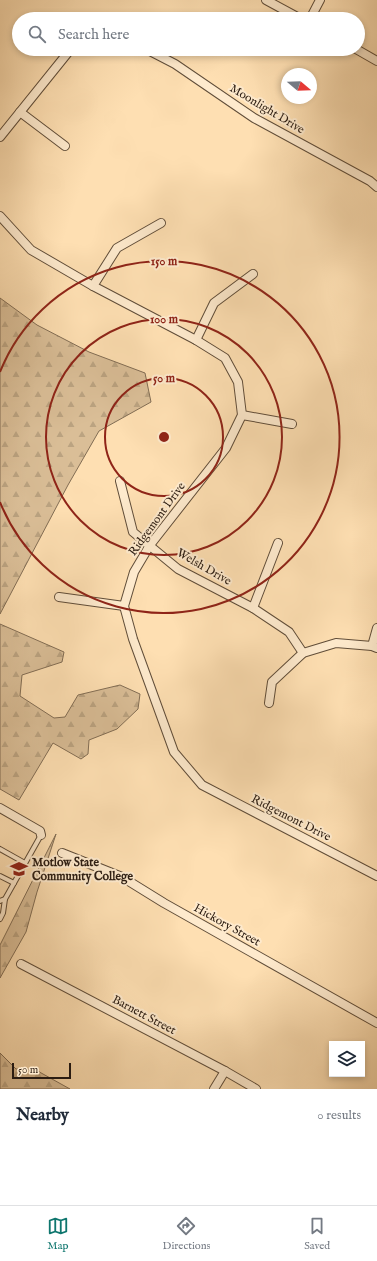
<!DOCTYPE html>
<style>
:root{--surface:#fff;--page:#f2f2f3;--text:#1f2937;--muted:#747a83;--line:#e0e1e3;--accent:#0f766e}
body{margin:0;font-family:"IM FELL English",serif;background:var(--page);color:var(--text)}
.controls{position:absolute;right:12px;bottom:12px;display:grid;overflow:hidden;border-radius:0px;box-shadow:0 2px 6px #0003}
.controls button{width:36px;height:36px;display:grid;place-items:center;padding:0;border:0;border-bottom:1px solid var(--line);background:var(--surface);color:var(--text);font:20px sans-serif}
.compass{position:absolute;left:281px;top:68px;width:36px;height:36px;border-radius:50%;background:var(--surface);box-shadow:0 2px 6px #0003;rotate:109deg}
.scale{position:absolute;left:12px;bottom:10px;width:59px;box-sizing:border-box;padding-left:4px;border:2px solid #2b1c11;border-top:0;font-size:11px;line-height:14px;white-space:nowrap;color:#2b1c11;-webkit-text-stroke:3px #feeacd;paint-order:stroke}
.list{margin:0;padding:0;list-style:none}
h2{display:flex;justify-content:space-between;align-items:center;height:52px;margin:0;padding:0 16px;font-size:17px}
h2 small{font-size:13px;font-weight:400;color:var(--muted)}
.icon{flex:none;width:22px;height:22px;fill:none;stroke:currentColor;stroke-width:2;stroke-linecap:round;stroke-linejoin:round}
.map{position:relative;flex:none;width:377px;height:1089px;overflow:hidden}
.search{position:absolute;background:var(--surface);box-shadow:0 2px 6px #0003;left:12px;right:12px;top:12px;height:44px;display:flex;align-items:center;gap:10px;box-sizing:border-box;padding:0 14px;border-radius:22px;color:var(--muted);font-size:15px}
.sheet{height:116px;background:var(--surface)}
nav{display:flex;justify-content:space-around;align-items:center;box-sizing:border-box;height:56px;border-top:1px solid var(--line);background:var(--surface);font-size:11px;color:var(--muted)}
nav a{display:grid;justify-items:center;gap:2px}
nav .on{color:var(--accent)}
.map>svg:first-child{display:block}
.forest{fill:url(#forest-firs);stroke:#826d54}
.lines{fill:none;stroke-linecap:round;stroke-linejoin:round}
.service-casing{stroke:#604d39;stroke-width:6}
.minor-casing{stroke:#604d39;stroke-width:10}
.service{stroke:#feeacd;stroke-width:4}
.minor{stroke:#feeacd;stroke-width:8}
.ring{fill:none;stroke:#8f2418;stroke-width:2}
.labels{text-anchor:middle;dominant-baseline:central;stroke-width:4;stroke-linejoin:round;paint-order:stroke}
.street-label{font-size:12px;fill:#2b1c11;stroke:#feeacd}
.poi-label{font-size:12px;font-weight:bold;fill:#2b1c11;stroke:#feeacd;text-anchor:start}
.centre{fill:#8f2418;stroke:#feeacd;stroke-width:2}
.ring-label{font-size:12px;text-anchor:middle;font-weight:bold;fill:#8f2418;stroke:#feeacd;stroke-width:4;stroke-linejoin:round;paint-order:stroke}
</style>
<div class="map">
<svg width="377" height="1089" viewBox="0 0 377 1089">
<defs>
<pattern id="forest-firs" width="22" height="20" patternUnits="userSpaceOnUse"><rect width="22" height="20" fill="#dabe97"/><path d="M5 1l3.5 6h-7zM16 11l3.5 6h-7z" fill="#bba381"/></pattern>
</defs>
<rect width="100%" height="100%" fill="#fedfb2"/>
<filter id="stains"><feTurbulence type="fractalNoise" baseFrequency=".005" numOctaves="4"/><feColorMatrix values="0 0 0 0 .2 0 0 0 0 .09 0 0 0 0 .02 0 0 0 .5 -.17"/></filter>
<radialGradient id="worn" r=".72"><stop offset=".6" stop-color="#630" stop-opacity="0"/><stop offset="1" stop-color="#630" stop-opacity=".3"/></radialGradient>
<g class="forest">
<polygon points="0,298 37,325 89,352 145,373 151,402 99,431 68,485 0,614"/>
<polygon points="0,624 64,652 62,662 22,675 20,696 54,718 65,717 78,695 120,685 140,694 138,709 117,729 89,740 88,754 81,759 53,743 19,800 0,789"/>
<polygon points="56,834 37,892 26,932 0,978 0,945"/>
<polygon points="0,1053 16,1069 34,1069 70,1089 0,1089"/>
</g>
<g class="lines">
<g class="service-casing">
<g id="service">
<polyline points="0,849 25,863"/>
<polyline points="0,876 14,883"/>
<polyline points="0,901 5,899 41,835"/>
<polyline points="0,919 3,913 5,899"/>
</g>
</g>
<g class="minor-casing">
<g id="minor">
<polyline points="266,0 301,19"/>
<polyline points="310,19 320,0"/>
<polyline points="146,49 175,64 254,118 370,181 377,187"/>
<polyline points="356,49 377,61"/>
<polyline points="20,112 65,146"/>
<polyline points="0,137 70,50 72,49"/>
<polyline points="0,216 31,250 93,286 196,340 225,358 238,382 242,415 226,448 150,545 134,572 124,606 133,639 174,752 202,785 377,876"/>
<polyline points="93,286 117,248 161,223"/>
<polyline points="196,340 214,303 253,274"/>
<polyline points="242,415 292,424"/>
<polyline points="120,481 133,532 178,569 253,608 289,632 303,653"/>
<polyline points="59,597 124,606"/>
<polyline points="253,608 278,543"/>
<polyline points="372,646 377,628"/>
<polyline points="269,703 272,682 303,653 336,643 372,646 377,648"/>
<polyline points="0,808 40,831 41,835"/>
<polyline points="62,853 122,877 164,903 377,1023"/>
<polyline points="21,964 225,1071 256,1089"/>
<polyline points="214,1089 225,1071"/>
</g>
</g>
<use href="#service" class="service"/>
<use href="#minor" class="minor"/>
</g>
<g class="ring">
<circle cx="164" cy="437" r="59"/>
<circle cx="164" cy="437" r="118"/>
<path d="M0 372A176 176 0 1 1 0 502"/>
</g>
<defs>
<g id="university-bare" transform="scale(1.38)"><path d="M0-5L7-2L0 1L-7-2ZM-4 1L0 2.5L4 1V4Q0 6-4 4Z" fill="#8f2418" stroke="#feeacd" stroke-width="2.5" paint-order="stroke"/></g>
</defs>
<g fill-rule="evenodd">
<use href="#university-bare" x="19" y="869"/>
</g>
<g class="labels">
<g class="street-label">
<text transform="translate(267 109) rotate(31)">Moonlight Drive</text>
<text transform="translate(157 519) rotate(-54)">Ridgemont Drive</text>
<text transform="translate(204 567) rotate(30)">Welsh Drive</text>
<text transform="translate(291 818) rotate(27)">Ridgemont Drive</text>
<text transform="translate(227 925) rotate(29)">Hickory Street</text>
<text transform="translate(144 1015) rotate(28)">Barnett Street</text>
</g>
<g class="poi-label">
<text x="32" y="862">Motlow State<tspan x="32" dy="14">Community College</tspan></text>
</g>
</g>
<circle cx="164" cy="437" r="6" class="centre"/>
<g class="ring-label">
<text x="164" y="265">150 m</text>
<text x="164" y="323">100 m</text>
<text x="164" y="382">50 m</text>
</g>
<rect width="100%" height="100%" filter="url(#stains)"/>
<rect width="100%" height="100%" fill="url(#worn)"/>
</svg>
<div class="controls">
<button><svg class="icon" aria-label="layers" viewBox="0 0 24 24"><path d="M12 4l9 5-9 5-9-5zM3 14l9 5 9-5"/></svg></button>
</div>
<svg class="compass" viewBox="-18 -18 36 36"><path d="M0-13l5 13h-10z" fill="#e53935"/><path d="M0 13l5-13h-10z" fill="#747a83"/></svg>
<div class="scale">50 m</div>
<div class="search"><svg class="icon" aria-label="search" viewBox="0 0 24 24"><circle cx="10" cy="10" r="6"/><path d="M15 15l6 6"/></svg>Search here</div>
</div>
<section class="sheet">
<h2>Nearby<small>0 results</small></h2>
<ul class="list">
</ul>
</section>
<nav>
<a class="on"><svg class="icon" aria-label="map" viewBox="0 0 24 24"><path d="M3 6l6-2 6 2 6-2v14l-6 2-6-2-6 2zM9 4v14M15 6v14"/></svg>Map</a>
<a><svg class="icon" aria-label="directions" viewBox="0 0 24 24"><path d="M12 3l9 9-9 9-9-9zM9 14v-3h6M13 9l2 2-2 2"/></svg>Directions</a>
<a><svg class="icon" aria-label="saved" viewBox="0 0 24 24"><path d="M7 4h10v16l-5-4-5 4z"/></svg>Saved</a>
</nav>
